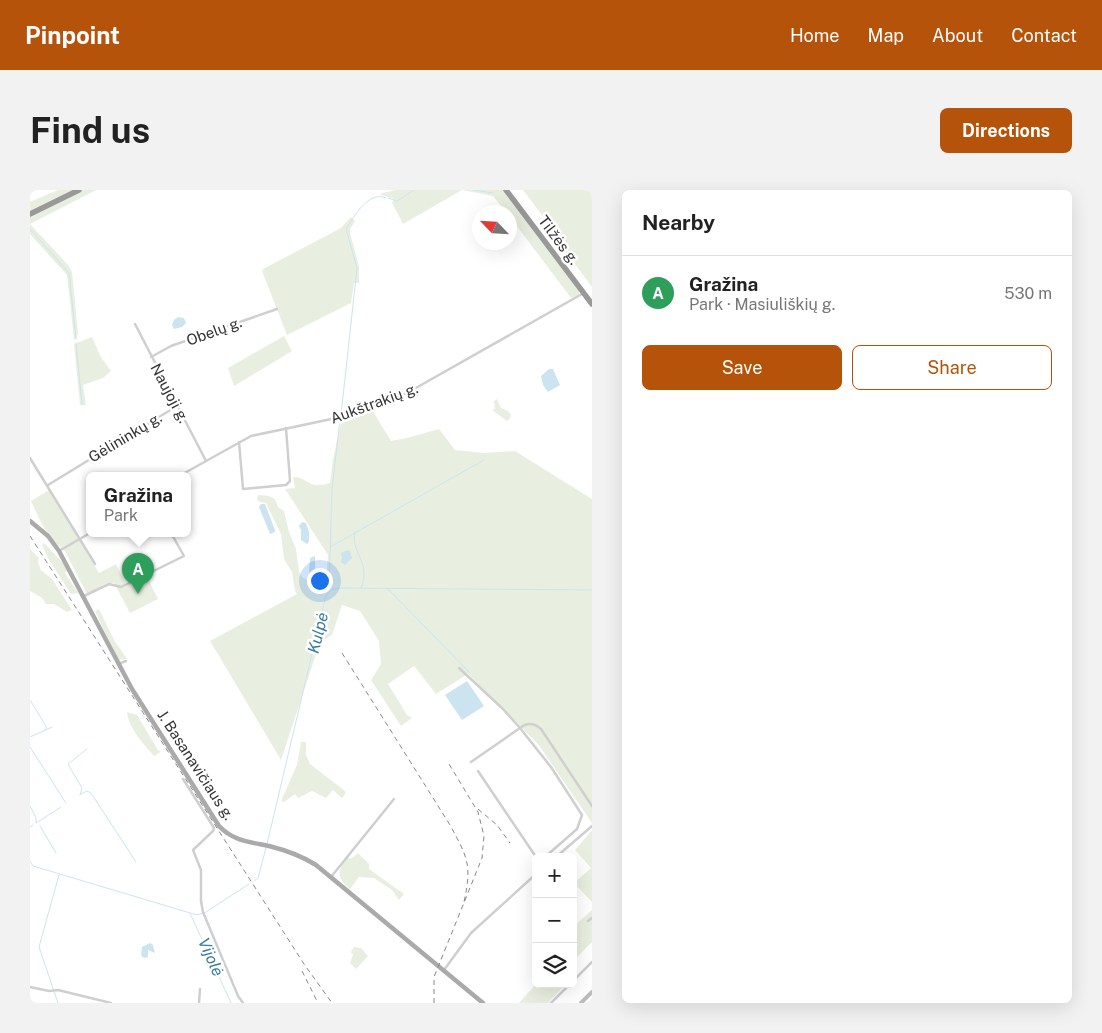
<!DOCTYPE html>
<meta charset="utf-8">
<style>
:root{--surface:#fff;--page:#f2f2f2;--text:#222;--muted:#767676;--line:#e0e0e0;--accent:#b45309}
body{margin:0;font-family:"Public Sans",sans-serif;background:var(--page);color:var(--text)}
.controls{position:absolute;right:15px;bottom:15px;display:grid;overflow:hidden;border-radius:8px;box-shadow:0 5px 20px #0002}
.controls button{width:45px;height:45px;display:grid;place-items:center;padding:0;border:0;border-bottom:1px solid var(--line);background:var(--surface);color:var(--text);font:25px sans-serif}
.compass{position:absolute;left:442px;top:15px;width:45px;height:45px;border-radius:50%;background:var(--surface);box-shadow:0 5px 20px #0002;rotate:295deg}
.you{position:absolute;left:289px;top:390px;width:18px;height:18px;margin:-12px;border:4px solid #fff;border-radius:50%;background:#1a73e8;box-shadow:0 0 0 8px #1a73e833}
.badge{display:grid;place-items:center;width:32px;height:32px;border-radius:50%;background:var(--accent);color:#fff;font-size:16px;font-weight:700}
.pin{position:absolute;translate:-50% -41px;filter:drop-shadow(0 1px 2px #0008)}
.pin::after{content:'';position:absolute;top:26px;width:18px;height:15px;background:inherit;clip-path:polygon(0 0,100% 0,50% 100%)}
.popup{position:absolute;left:56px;top:282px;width:105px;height:65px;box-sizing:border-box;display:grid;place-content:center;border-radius:8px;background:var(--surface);filter:drop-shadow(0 1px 4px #0005);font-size:16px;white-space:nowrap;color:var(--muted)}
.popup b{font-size:19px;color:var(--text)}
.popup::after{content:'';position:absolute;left:50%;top:100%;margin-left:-10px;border:10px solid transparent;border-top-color:var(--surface)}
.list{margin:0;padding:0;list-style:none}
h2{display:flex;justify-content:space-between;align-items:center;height:65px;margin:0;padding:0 20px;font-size:21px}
h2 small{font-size:16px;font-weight:400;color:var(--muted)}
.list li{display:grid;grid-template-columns:32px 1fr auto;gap:15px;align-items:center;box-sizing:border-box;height:75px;padding:0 20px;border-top:1px solid var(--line)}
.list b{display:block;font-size:19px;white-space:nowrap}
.list p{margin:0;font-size:16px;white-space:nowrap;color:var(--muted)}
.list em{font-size:16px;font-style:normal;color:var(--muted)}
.actions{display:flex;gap:10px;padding:15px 20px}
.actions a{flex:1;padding:11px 0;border:1px solid var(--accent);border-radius:8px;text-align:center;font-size:18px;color:var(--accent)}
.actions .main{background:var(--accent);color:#fff}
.icon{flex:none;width:28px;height:28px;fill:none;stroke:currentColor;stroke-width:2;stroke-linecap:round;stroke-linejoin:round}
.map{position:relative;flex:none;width:562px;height:813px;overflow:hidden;border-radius:8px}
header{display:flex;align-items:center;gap:30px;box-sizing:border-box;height:70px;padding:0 25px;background:var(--accent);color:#fff}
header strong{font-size:24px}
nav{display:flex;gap:28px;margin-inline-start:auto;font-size:18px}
.intro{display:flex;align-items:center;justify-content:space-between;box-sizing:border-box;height:120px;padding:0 30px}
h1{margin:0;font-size:35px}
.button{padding:12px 22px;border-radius:8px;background:var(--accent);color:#fff;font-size:18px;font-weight:700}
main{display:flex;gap:30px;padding:0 30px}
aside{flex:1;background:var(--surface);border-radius:8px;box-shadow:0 5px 20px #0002}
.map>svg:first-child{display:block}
.green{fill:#e9efe0}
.water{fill:#cbe4f0}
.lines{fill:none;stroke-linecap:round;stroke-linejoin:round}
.stream{stroke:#cbe4f0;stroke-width:1}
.street{stroke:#cfcfcf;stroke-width:2.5}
.secondary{stroke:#bcbcbc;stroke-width:4}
.primary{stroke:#aaa;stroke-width:4.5}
.highway{stroke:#999;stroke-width:5.5}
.rail{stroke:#878787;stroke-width:1;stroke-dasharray:5 4;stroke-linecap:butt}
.labels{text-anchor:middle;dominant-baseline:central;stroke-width:5;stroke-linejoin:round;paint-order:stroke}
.street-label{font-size:15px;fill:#323232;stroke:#fff}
.water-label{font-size:16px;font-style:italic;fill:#377b9d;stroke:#fff}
</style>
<header>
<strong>Pinpoint</strong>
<nav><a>Home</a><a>Map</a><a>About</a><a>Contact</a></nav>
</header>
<div class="intro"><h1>Find us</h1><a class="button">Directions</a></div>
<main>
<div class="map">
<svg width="562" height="813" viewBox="0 0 562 813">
<rect width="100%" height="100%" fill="#fff"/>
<g class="green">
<polygon points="28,0 45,0 0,22 0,12"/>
<polygon points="53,0 66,0 0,34 38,75 42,82 48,143 46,149 44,149 37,85 0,44 0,26"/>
<polygon points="365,0 474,0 549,101 549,105 541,108 480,27 480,22 476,22 463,6 432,0 373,34 362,13 364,9 349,4"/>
<polygon points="493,0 562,0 562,97 519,39 515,29"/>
<polygon points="321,27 325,31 320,39 320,43 329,76 329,93 324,93 321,113 257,145 232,81 234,80 233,79 311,38"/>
<polygon points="254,146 262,161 204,196 198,178"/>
<polygon points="62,147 71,167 81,181 73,188 53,195 56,215 50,215 44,154"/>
<polygon points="467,209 471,218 478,221 481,225 480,228 477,231 462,220 465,219 464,211"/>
<path d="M 341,218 L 361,251 L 377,248 L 409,239 L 425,260 L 454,263 L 485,261 L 562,309 L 562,633 L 508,554 L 438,484 L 406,504 L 384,476 L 358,494 L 377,525 L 382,528 L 371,536 L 341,490 L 351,474 L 349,451 L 330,421 L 312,415 L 302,445 L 290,452 L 251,570 L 180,451 L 278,398 L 267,404 L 265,401 L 262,382 L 254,369 L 251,344 L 236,313 L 230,312 L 227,310 L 228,305 L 239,306 L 245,309 L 248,317 L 254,321 L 259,342 L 266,359 L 269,382 L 272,387 L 277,390 L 280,397 L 296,388 L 298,365 L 255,299 L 265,298 L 263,287 C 273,286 278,295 287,295 C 292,295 296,294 300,293 L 303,269 L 312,228 Z"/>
<path d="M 19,300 L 69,383 L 86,374 L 96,395 L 116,385 L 128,409 L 100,423 L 84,393 L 77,393 L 57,404 L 35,361 C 17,348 10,330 1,311 Z"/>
<path d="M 14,353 C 22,362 31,369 38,380 L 35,383 L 48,403 L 41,404 L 19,370 L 12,355 Z"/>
<polygon points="0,359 9,368 8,372 11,380 22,389 42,420 37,422 24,414 16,414 12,408 0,401"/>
<polygon points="69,419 84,450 97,469 88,470 65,421"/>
<path d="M 97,522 L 107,525 L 128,560 L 131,562 L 124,566 C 114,555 98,537 97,522 Z"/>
<polygon points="271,552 276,552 276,565 280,574 315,601 316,603 312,608 303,600 296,608 282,601 268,608 265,604 254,612 251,611 267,575"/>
<polygon points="562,640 562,712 544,693 561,678 545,660"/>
<path d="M 328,663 L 339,674 L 339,679 L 374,704 L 369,710 L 362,700 L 344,688 L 329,687 L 320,699 C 305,686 308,682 317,666 L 321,669 Z"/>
<polygon points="562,720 562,752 543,771 543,737"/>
<polygon points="324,757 331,758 338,766 326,779 320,773 323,765 321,762"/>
<polygon points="506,794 536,794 518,813 489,813"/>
</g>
<g class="water">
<polygon points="148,127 154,128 156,133 152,137 144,139 142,135 144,130"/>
<polygon points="519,179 523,179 530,195 518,202 513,195 511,186"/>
<polygon points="231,314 235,314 245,340 245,342 240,344 229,317"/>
<polygon points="272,332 276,333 279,342 279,352 277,354 271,350 271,340 269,336"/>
<polygon points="318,360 320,361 322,368 315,375 311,372 312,368 311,363"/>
<polygon points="285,366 285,382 283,384 279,382 280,368"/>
<polygon points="437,491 454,516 432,530 415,505"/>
<polygon points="120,753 123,755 125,763 118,760 118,767 114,768 111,765 112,757"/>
</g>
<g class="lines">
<g class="stream">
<polyline points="444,0 463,3"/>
<polyline points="358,8 367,11 384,0"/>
<polyline points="0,39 39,83 46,149"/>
<polyline points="46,153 52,214"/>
<path d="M 311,225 L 327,78 L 316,39 C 324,27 338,0 356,8"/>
<path d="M 325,342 C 320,363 342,372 331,398"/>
<polyline points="300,357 454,270"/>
<polyline points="357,398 440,483"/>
<polyline points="299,401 302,299 310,230"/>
<polyline points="0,510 16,536 16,540"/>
<polyline points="0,547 22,537"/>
<polyline points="0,557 36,613"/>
<polyline points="51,604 57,601 61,603 106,672"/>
<polyline points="50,605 52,598 38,574 57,559"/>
<polyline points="0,616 6,628 6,633 31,617"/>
<polyline points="10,636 26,663"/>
<polyline points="0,637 3,635"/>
<path d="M 237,654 L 295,409 C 299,398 306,398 316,398 L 562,400"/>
<polyline points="0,671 3,676 167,725 176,722 219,694"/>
<polyline points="224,691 228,688 236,658"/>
<polyline points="160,723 201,813"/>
<polyline points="28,813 9,757 29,685"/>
</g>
<g class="street">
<polyline points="105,134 176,271"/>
<polyline points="121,167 141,156 247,119"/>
<polyline points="209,252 213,299 256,295 260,291 256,238"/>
<polyline points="0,268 65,374"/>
<polyline points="151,285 221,246 311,227 377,203 552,104"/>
<polyline points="18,295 147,216"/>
<polyline points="29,361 60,343"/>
<polyline points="54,406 79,394 91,397 154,366 141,343"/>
<polyline points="88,474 96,471"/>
<path d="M 429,478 L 473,519 L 490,538 C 497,532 504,533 511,539 L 562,616"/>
<polyline points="441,572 490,538 521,577 552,625 547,639 515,667"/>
<polyline points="448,581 506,667"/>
<polyline points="153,589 184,638 183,641 163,660 171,680 171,711 173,722 208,806 213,813"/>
<polyline points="526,667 562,636"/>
<polyline points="301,687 364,609"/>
<polyline points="558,731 562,728"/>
<polyline points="414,780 441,743 506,684"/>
<polyline points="543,791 562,772"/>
<polyline points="0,797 19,801 28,800 81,813"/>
<polyline points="169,813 170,799"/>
<polyline points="521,813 540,794"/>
</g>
<polyline class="secondary" points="551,813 562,802"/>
<path class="primary" d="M 0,331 L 18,346 L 29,361 L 102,499 L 189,636 C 203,651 220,652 239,656 C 255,660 272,666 286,675 L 453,813"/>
<g class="highway">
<polyline points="476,0 562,114"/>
<polyline points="0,24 49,0"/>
</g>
<g class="rail">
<polyline points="0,346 274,774 302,813"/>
<path d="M 312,463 L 420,635 C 438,668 442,675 434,712"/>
<polyline points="448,619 467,635 480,653"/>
<polyline points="272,781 288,813"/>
<polyline points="404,813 404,787 452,668 454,646 448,622 419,574"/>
</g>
</g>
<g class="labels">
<g class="street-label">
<text transform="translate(529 50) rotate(53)">Tilžės g.</text>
<text transform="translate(184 141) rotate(-20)">Obelų g.</text>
<text transform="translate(140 203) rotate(62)">Naujoji g.</text>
<text transform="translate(344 213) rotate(-20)">Aukštrakių g.</text>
<text transform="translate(95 247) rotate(-31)">Gėlininkų g.</text>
<text transform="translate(166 575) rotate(57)">J. Basanavičiaus g.</text>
</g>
<g class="water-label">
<text transform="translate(288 443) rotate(-76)">Kulpė</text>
<text transform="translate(181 767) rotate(66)">Vijolė</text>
</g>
</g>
</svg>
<div class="controls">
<button>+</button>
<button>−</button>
<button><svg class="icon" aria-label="layers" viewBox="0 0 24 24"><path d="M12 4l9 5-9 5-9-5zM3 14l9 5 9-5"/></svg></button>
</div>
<svg class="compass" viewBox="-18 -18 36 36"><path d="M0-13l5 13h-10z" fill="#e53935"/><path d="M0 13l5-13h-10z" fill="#767676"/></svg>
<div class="you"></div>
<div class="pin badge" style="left:108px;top:404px;background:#2e9e5b">A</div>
<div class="popup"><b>Gražina</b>Park</div>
</div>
<aside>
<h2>Nearby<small></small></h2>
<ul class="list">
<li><span class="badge" style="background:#2e9e5b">A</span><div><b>Gražina</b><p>Park · Masiuliškių g.</p></div><em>530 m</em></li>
</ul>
<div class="actions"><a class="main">Save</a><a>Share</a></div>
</aside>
</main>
